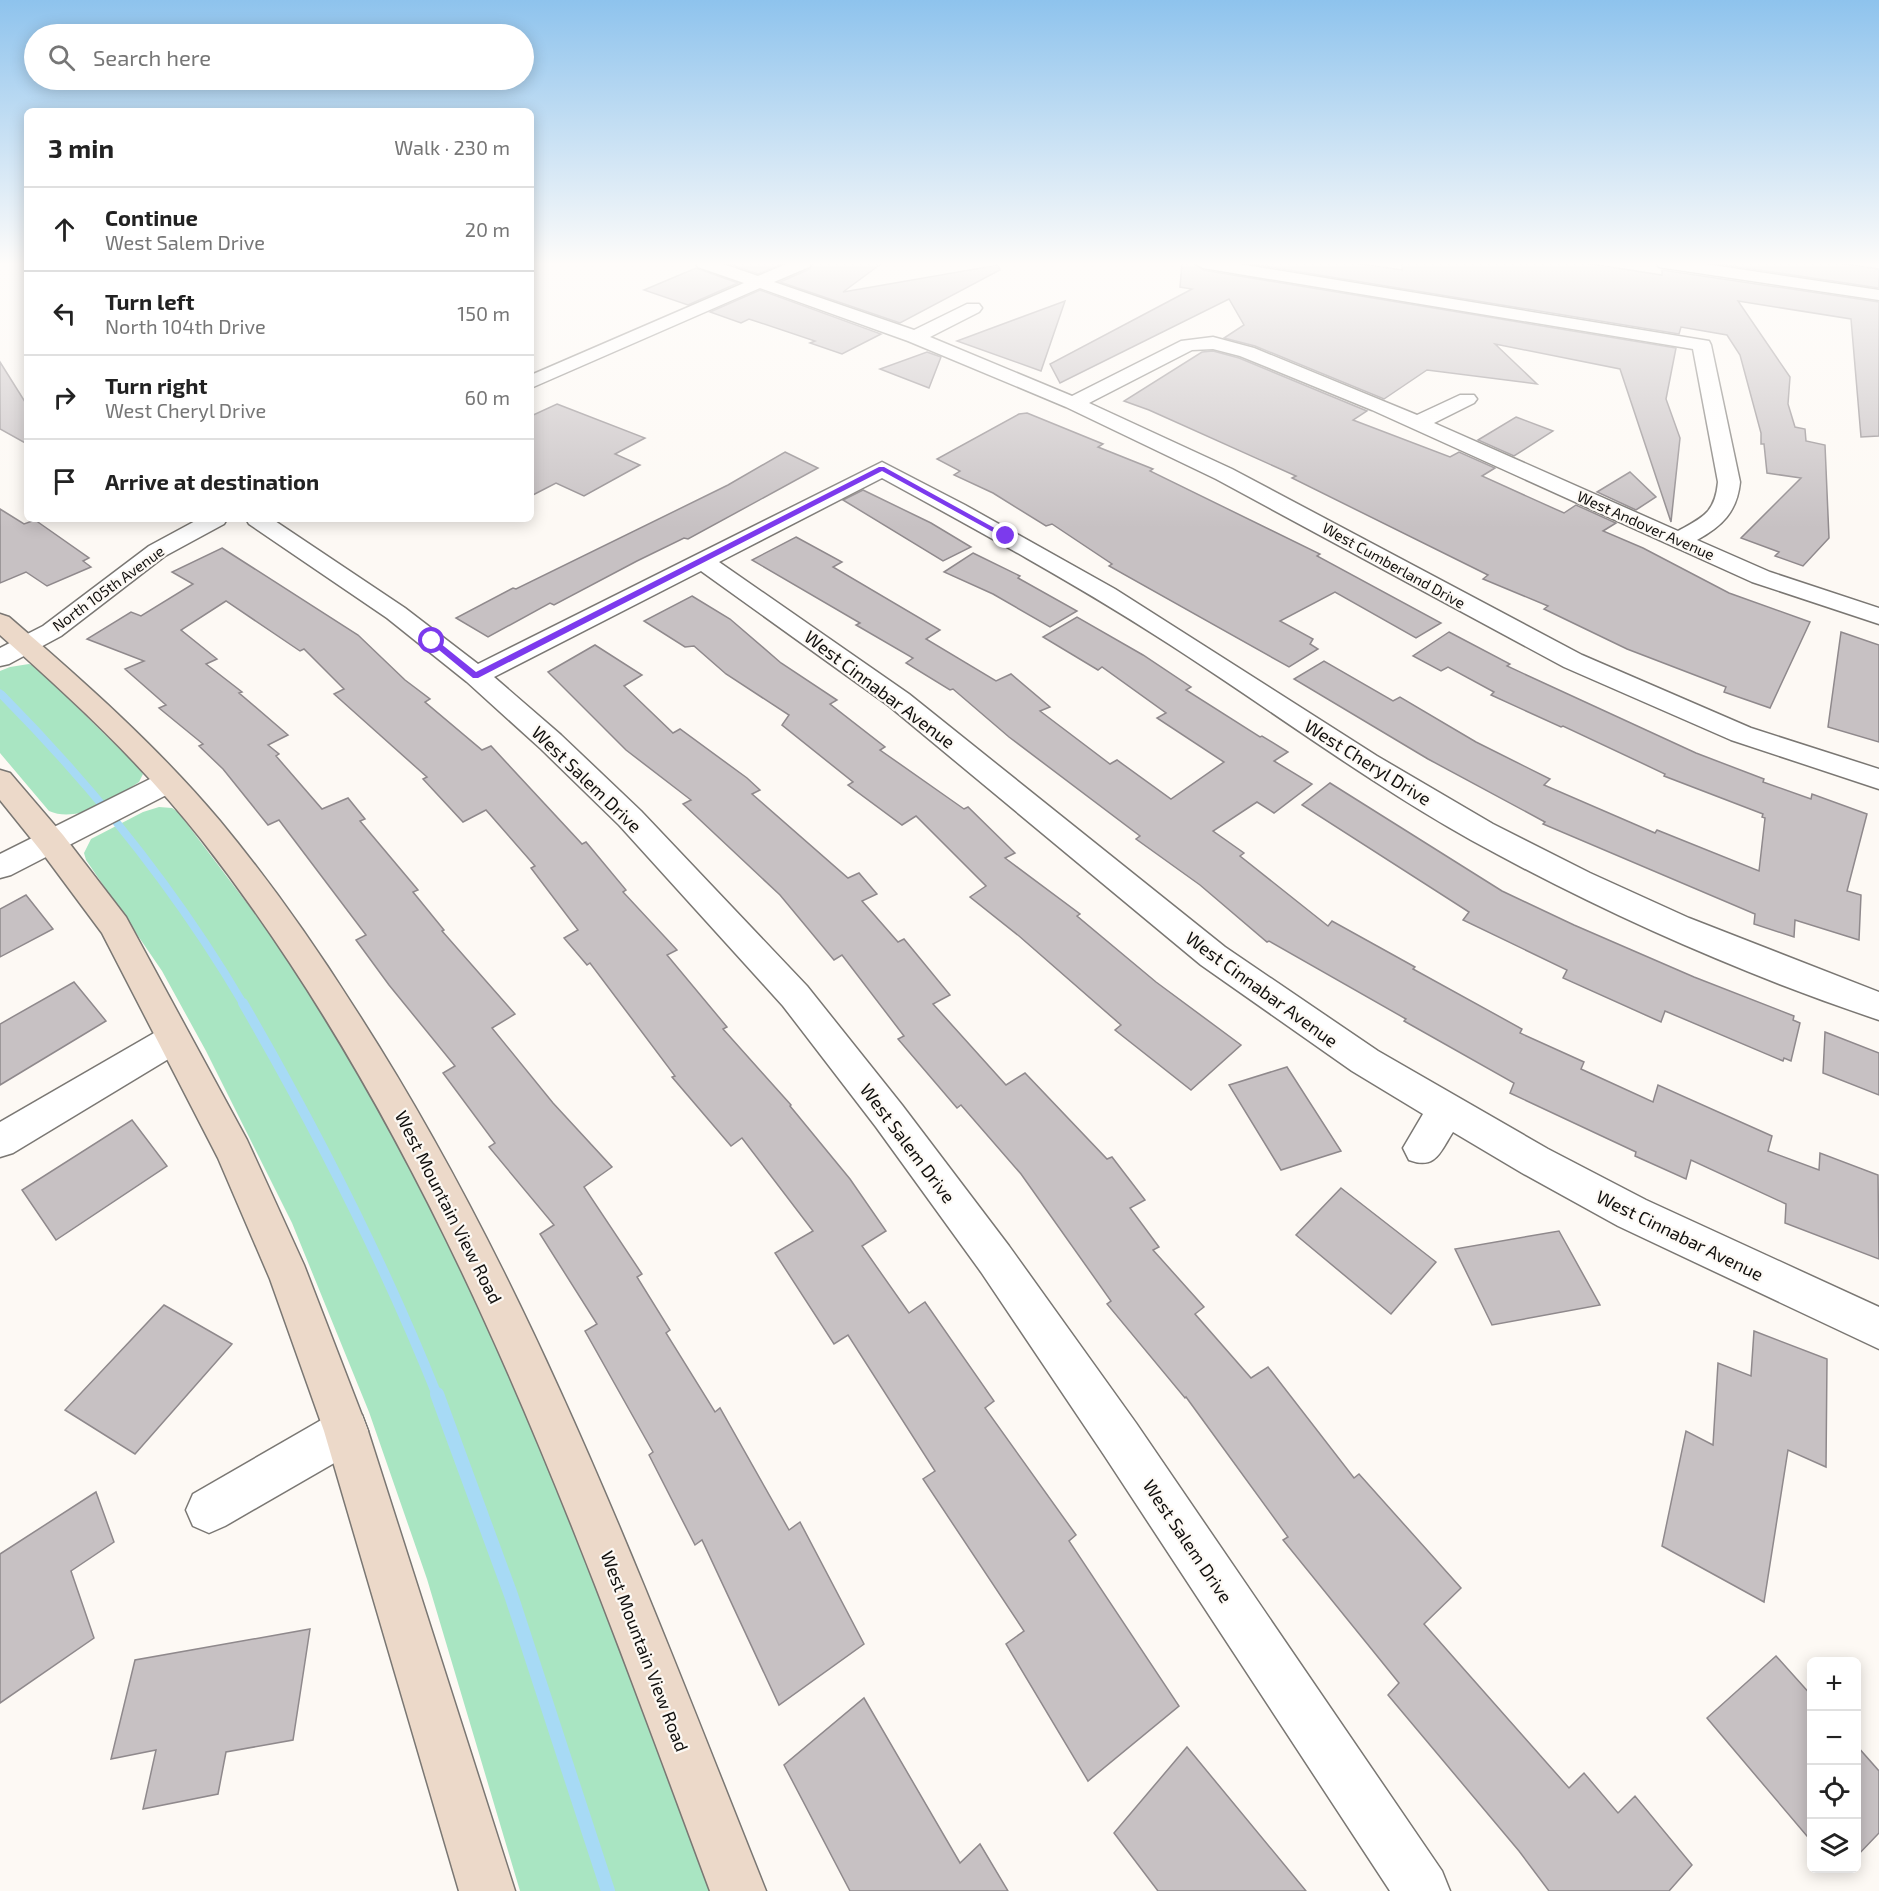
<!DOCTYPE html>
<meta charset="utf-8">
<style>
:root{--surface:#fff;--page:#f2f2f2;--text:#222;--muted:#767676;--line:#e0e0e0}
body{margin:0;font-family:"Exo 2",sans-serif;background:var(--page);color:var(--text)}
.controls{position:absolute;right:18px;bottom:18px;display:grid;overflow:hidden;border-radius:9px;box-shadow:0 3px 15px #0003}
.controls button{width:54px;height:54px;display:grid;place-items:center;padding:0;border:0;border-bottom:2px solid var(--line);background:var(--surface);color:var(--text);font:30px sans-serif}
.stop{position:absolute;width:18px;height:18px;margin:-14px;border:4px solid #7c3aed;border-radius:50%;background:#fff}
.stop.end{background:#7c3aed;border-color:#fff;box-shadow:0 2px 6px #0008}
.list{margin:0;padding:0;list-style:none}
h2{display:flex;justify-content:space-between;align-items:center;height:78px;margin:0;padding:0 24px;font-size:26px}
h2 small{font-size:20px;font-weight:400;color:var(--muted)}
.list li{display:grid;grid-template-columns:39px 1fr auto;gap:18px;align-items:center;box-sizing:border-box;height:84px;padding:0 24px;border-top:2px solid var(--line)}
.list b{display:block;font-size:22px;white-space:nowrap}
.list p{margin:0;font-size:20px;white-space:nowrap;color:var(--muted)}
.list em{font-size:20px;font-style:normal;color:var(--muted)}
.icon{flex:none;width:33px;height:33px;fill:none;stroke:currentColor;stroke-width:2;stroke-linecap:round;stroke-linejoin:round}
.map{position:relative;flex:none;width:1879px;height:1891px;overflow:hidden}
.search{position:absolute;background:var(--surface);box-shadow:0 3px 15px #0003;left:24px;top:24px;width:510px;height:66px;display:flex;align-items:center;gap:15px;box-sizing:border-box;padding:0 21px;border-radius:33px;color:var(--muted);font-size:22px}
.panel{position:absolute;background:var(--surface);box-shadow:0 3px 15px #0003;left:24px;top:108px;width:510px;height:414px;border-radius:9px}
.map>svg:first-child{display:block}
.green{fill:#a9e5c2}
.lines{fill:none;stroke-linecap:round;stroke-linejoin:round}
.stream-far3{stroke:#a7daf5;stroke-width:7}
.stream-far2{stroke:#a7daf5;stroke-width:8}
.stream-far1{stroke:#a7daf5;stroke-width:10}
.stream{stroke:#a7daf5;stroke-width:14}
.building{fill:#c7c1c3;stroke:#8f898c;stroke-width:1.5}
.street-casing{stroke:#7a7773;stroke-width:3}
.secondary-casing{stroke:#7a7773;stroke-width:3}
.street{fill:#fff;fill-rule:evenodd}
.secondary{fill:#ecd9c9;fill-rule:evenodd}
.route{fill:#7c3aed}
.labels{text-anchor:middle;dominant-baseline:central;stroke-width:4.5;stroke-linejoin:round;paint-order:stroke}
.far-street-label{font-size:15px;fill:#11100e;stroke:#fdf9f4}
.street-label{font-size:18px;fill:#11100e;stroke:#fdf9f4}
</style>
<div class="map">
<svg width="1879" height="1891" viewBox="0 0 1879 1891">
<rect width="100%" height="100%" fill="#fdf9f4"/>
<g class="green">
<path d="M 29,664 L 35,666 L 138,767 L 143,774 L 139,782 C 115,798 78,824 49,811 L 0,753 L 0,671 L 10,667 Z"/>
<polygon points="159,807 172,808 178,812 286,955 394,1133 507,1360 715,1891 520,1891 427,1579 369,1412 292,1223 206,1051 162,971 86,860 84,853 91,839 143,812"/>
</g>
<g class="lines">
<polyline class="stream-far3" points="0,693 4,697"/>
<path class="stream-far2" d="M 2,695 C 95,789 177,891 244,1005"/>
<path class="stream-far1" d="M 243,1003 C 316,1129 383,1260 437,1395"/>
<polyline class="stream" points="437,1394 511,1595 608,1891"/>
</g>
<g class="building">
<polygon points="727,263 784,263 758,274"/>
<polygon points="813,263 882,263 843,292 998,265 1000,270 900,323 780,282 810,269"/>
<polygon points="1182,263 1193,263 1203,270 1676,348 1666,399 1680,438 1671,522 1620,369 1495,344 1537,384 1427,370 1384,399 1255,346 1224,338 1244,325 1229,299 1060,383 1050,364 1192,289 1180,287"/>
<polygon points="1246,263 1355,263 1402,270 1402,263 1585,263 1662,275 1662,270 1879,302 1879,436 1861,437 1851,319 1738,301 1790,377 1788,404 1795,427 1805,429 1806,441 1825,445 1829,538 1803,566 1775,556 1779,552 1741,538 1801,478 1767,473 1764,444 1761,444 1761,433 1740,355 1727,335 1681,327 1679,334"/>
<polygon points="1712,263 1839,263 1879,269 1879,288"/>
<polygon points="696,268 738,283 688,305 644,290"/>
<polygon points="760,290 881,334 842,354 810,343 815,341 749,319 741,323 710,312"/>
<polygon points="1065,301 1041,371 957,341"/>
<polygon points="1213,351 1239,358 1367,411 1353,420 1450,457 1459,452 1495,468 1482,476 1564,513 1576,505 1616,523 1603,531 1643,548 1729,593 1810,622 1770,708 1724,692 1726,687 1627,649 1544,609 1548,606 1483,579 1488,575 1292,478 1296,476 1149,410 1124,401 1202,352"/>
<polygon points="927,352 941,357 929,388 880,369"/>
<polygon points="0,362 27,405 27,444 0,429"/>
<polygon points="557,404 645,438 615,454 640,465 584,496 556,483 531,496 531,416"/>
<polygon points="1027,413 1103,444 1098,447 1153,469 1150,471 1320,554 1317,556 1441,623 1416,638 1335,592 1280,621 1313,639 1310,644 1318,649 1289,667 1109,566 1112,564 1052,524 1046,526 993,493 954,475 960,471 937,459 1019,414"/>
<polygon points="1516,417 1553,431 1514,456 1478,440"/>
<polygon points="785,452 818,468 688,539 684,538 637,561 554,605 550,603 488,637 456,618 513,588 516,589 728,485"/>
<polygon points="1630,472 1656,497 1636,510 1597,492"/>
<polygon points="863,490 931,523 971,547 943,561 843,500"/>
<polygon points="0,509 24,524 35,520 89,558 83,561 91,567 47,586 26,572 0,583"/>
<polygon points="796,537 842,562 833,567 940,630 926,639 996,681 1011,674 1050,707 1040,711 1110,764 1117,760 1171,799 1224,762 1157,718 1166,713 1102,667 1098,670 1043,637 1077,617 1143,655 1191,687 1186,690 1260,737 1262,736 1288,752 1274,761 1312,784 1274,813 1257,802 1213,831 1244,853 1240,856 1328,926 1332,921 1415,967 1413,969 1522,1029 1520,1033 1584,1062 1581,1069 1653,1102 1658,1085 1772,1136 1768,1151 1819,1170 1820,1153 1878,1175 1879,1259 1785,1223 1786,1204 1691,1160 1686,1179 1635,1156 1636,1152 1510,1093 1514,1083 1404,1021 1406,1019 1269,941 1267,942 1200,885 1136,839 1140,836 1009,737 953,689 950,690 906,663 913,658 856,625 860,623 752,560"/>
<polygon points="222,548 358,635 405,680 430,699 425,702 482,750 491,746 582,844 586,842 626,890 623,892 677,950 667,955 727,1027 723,1029 791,1105 790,1106 850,1179 886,1231 862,1246 909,1313 925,1302 994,1401 985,1408 1076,1535 1069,1541 1179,1706 1088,1781 1006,1644 1024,1631 923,1479 935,1471 848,1335 834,1344 775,1253 813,1231 742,1138 731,1146 672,1077 675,1076 590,963 587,965 564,938 578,930 531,868 535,866 486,810 463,822 423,779 427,777 334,694 344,689 304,649 300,651 226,601 181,630 217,659 206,664 242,692 239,693 288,735 268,745 279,754 276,756 322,809 348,798 365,819 360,821 418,890 413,892 444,930 442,931 515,1014 492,1028 553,1103 612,1167 584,1187 642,1274 637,1277 670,1330 666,1333 715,1412 720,1408 789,1530 800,1522 864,1644 779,1705 702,1540 695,1545 649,1455 653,1452 585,1331 597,1324 540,1234 554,1225 489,1147 495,1143 443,1073 455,1066 389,985 356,940 366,935 279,820 268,825 223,769 199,746 203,744 159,708 166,705 125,669 144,661 87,639 131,612 141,616 193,584 172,572"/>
<polygon points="973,553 1020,576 1018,578 1077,611 1050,627 993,594 944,572"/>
<polygon points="692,596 730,619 781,663 837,700 830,704 885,747 880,750 964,809 968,807 1015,853 1005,858 1080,914 1077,916 1156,982 1241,1045 1191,1090 1115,1030 1121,1025 1019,936 970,897 986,886 916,816 902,825 848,785 853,782 782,725 789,715 726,674 694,646 685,647 644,621"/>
<polygon points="1449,632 1510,664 1507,666 1696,753 1764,779 1763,782 1811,799 1812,794 1867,814 1847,891 1861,895 1859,940 1795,920 1794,937 1754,924 1755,914 1543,824 1545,822 1428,759 1294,679 1324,661 1393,701 1400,697 1476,742 1550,779 1544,785 1655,833 1657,830 1759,871 1765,818 1762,817 1763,814 1664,776 1665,774 1563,726 1561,727 1491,695 1494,692 1448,667 1441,671 1413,656"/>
<polygon points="1841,632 1879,645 1879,742 1828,727"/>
<polygon points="595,645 642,675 624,686 673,733 680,729 747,778 760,790 752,794 848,878 859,873 877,894 862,901 898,942 904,939 950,995 933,1004 1006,1085 1025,1073 1107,1159 1112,1157 1145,1200 1130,1208 1159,1247 1153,1250 1204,1307 1195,1314 1251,1378 1268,1367 1354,1478 1359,1474 1461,1588 1424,1624 1569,1788 1584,1773 1618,1813 1635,1796 1692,1865 1669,1891 1549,1891 1519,1851 1388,1695 1399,1683 1283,1540 1288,1537 1186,1397 1185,1398 1107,1304 1111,1301 1021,1174 961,1105 957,1108 898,1039 904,1036 842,955 834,960 780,895 683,804 691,800 626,750 548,672"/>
<polygon points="1330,783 1502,891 1574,925 1694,977 1794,1016 1793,1020 1800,1023 1791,1061 1784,1058 1783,1061 1665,1011 1661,1022 1563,978 1567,970 1463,920 1469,912 1302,805"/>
<polygon points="26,895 53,929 0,957 0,909"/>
<polygon points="74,982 106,1021 0,1085 0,1024"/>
<polygon points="1825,1032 1879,1053 1879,1095 1823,1073"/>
<polygon points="1287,1067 1341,1151 1281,1170 1229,1085"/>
<polygon points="132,1120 167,1166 56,1240 22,1190"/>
<polygon points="1341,1188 1436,1262 1391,1314 1296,1235"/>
<polygon points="1559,1231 1600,1305 1492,1325 1455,1249"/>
<polygon points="164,1305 232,1344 135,1454 65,1410"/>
<polygon points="1754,1331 1827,1359 1826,1467 1788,1450 1764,1602 1662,1546 1686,1431 1713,1445 1718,1363 1751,1376"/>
<polygon points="96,1492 114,1542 71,1571 94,1638 0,1703 0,1554"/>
<polygon points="310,1629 293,1740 226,1752 218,1794 143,1809 156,1750 111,1759 135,1660"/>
<polygon points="1776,1656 1812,1696 1812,1842 1707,1718"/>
<polygon points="864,1698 960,1863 980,1844 1008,1891 850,1891 784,1765"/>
<polygon points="1857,1746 1879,1771 1879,1833 1857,1856"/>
<polygon points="1187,1747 1306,1891 1158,1891 1114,1833"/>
</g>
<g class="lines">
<g class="street-casing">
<g id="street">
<path d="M 696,263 L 720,263 L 758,276 L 789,263 L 811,263 L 809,267 L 774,282 L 914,330 L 967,304 L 979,304 L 982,308 L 979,312 L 930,337 L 1072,396 L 1181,341 L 1213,337 L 1254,348 L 1417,415 L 1460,395 L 1474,395 L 1477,399 L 1474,403 L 1434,423 L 1678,531 C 1703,517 1715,513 1718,482 L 1693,349 L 1203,268 L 1195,263 L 1233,263 L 1709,341 L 1711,345 L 1740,482 C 1737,512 1722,526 1697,540 L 1770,572 L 1879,608 L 1879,624 L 1752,582 L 1372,410 L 1240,356 L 1213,349 L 1192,350 L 1089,403 L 1232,469 L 1582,655 L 1751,728 L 1879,769 L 1879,789 L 1731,740 L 1564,667 L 1216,479 L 1066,407 L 908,341 L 760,288 L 531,388 L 531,375 L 744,283 L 698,267 Z"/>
<polygon points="1657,263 1698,263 1879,290 1879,300 1665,268 1659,267"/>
<path d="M 882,462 L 965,505 L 1115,589 L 1377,756 L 1493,824 L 1590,873 L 1689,918 L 1879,992 L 1879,1020 C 1739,973 1600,911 1471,840 C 1366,781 1270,709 1169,644 C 1076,584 979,531 882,478 L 719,562 L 909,694 L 1225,947 L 1378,1051 L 1548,1149 L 1646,1200 L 1879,1307 L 1879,1349 L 1618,1226 L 1522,1173 L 1453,1132 C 1440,1152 1436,1170 1409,1160 L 1403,1148 L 1423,1114 L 1352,1071 L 1201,965 L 889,706 L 701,571 L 494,677 L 561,735 L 641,811 L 807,986 L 902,1105 L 1009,1246 L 1136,1423 L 1442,1871 L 1450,1891 L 1390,1891 L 1104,1455 L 981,1272 L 876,1127 L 783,1006 L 619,825 L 541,749 L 467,682 L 387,618 L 249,524 L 246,519 L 272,519 L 405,608 L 478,664 Z"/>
<polygon points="199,519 227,519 224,524 165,556 61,636 9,664 0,666 0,648 43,626 149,546"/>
<polygon points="168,772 178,775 183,782 178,789 11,875 0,878 0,854 158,775"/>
<polygon points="173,1025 185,1029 191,1039 185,1049 13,1153 0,1157 0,1122 161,1029"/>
<polygon points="346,1409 362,1415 368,1431 362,1447 225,1526 209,1533 193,1526 186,1510 193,1494 330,1415"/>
</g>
</g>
<g class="secondary-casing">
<g id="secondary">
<path d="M 0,614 L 9,617 C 83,681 157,746 220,821 C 268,879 312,941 352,1004 C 531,1279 645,1588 766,1891 L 710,1891 C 574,1526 443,1149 201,839 C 142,764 71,698 0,635 Z"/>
<polygon points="0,770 10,773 63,835 126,917 247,1140 304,1265 368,1431 515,1891 459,1891 324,1431 270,1279 218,1158 102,933 41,851 0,800"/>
</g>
</g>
<use href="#street" class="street"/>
<use href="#secondary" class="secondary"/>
</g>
<linearGradient id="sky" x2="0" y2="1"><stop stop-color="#8ec3ed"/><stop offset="0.5" stop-color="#fefcfa"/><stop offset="1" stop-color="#fefcfa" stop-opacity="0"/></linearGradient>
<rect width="1879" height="528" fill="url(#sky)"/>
<polygon class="route" points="879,467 884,467 1009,536 1004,538 882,471 478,678 473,678 428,641 435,639 476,672"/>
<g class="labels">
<g class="far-street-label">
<text transform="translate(1646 525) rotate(24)">West Andover Avenue</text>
<text transform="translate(1394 565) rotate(29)">West Cumberland Drive</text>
<text transform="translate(108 588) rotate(-36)">North 105th Avenue</text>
</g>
<g class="street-label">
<text transform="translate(880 689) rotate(37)">West Cinnabar Avenue</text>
<text transform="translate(1368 762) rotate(32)">West Cheryl Drive</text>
<text transform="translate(587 779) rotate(44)">West Salem Drive</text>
<text transform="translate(1262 989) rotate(36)">West Cinnabar Avenue</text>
<text transform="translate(908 1143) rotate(53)">West Salem Drive</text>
<text transform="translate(449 1207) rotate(63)">West Mountain View Road</text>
<text transform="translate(1680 1235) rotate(26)">West Cinnabar Avenue</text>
<text transform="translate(1188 1541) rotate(56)">West Salem Drive</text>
<text transform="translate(645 1651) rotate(69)">West Mountain View Road</text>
</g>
</g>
</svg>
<div class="controls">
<button>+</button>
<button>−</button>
<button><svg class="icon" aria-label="locate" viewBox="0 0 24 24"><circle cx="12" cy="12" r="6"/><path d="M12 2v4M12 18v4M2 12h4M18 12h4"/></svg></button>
<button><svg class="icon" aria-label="layers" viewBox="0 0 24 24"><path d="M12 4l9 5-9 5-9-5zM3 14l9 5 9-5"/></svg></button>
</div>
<div class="stop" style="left:432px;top:641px"></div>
<div class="stop end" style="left:1006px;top:536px"></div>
<div class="search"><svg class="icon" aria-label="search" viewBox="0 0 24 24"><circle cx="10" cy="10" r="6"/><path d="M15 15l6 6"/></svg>Search here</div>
<section class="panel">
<h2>3 min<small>Walk · 230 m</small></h2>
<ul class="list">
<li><svg class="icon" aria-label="ahead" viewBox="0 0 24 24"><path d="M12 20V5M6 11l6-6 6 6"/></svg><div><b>Continue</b><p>West Salem Drive</p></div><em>20 m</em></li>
<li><svg class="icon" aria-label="left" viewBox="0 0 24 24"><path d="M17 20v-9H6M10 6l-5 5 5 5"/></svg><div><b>Turn left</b><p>North 104th Drive</p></div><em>150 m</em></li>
<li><svg class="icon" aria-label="right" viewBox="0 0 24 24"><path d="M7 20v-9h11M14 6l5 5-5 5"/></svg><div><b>Turn right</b><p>West Cheryl Drive</p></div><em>60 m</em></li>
<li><svg class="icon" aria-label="arrive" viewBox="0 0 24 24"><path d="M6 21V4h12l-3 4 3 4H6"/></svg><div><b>Arrive at destination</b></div></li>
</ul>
</section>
</div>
